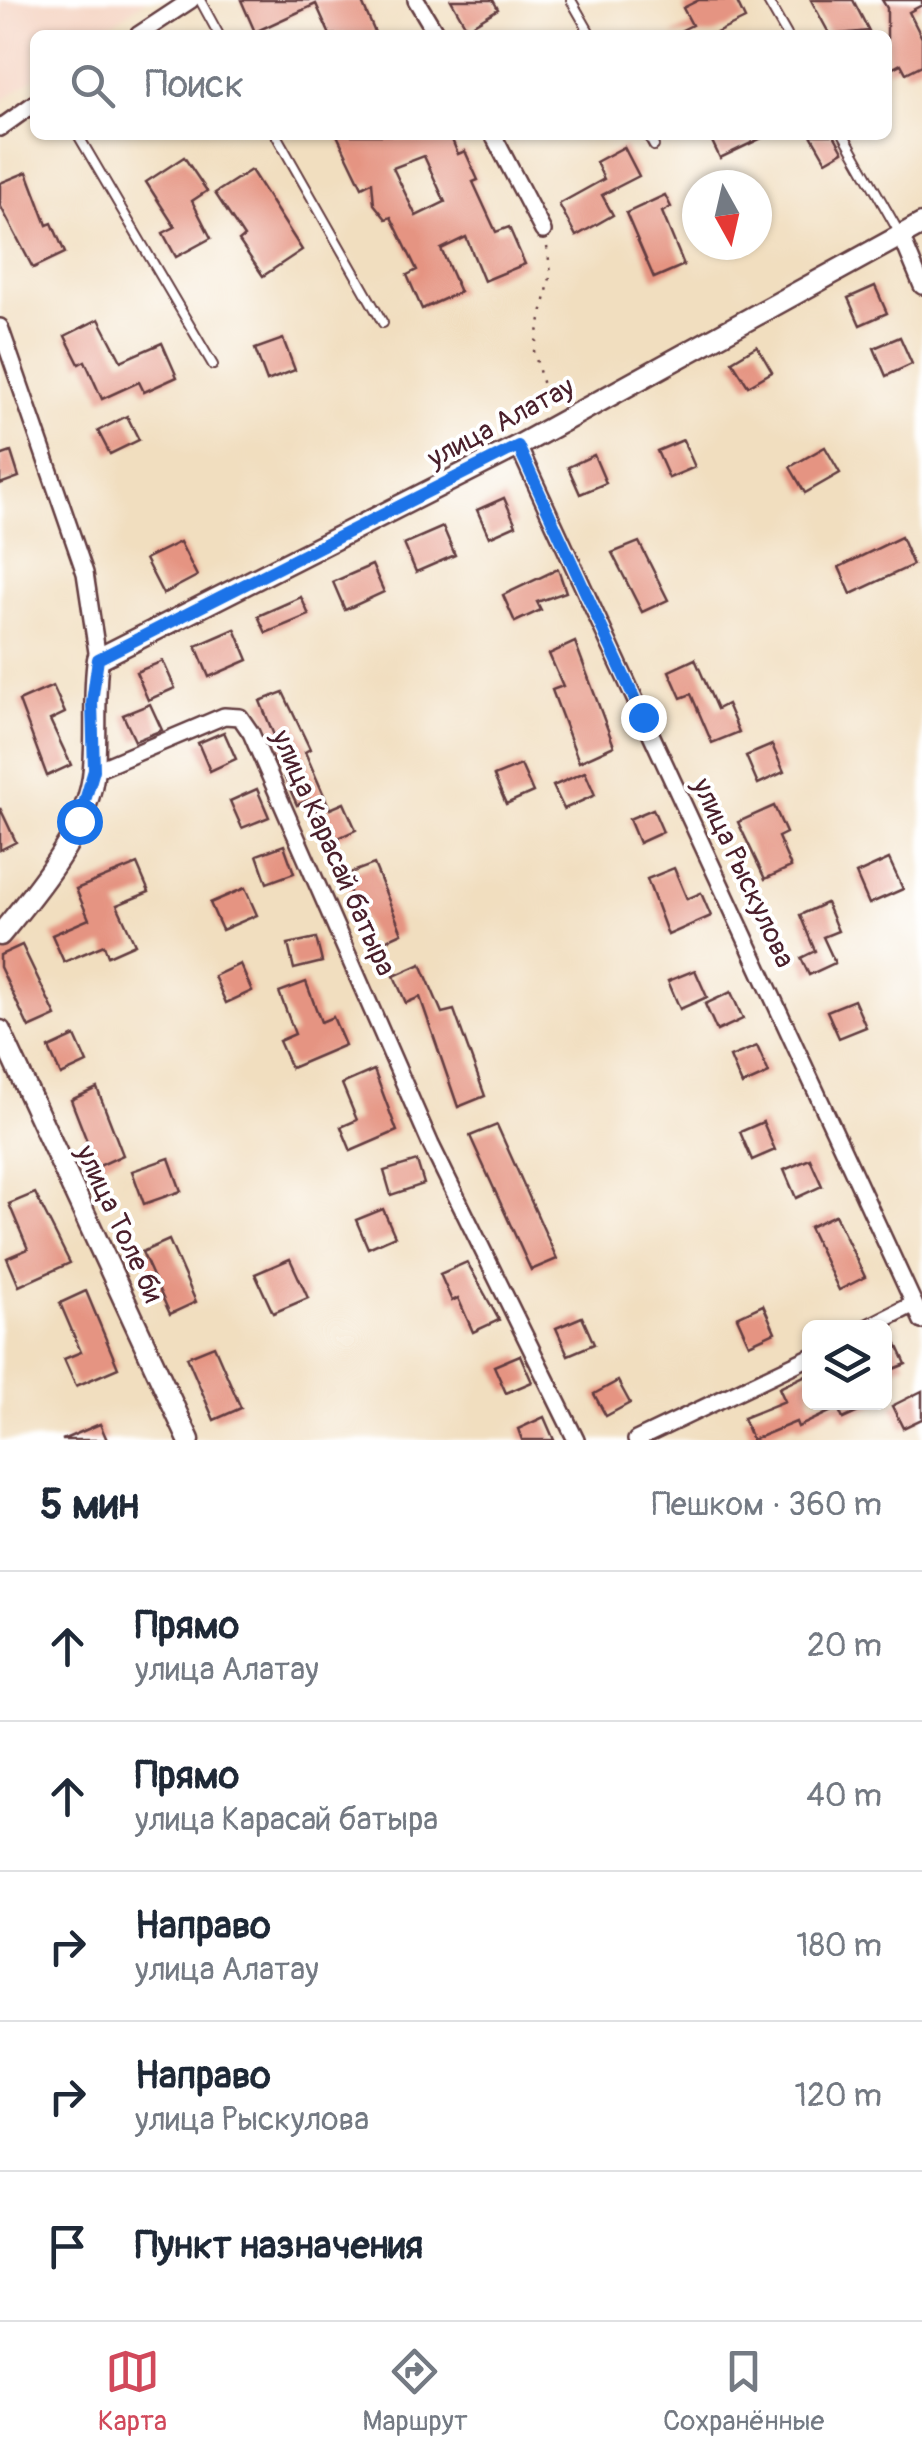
<!DOCTYPE html>
<html lang="ru">
<meta charset="utf-8">
<style>
:root{--surface:#fff;--page:#f2f2f3;--text:#1f2937;--muted:#747a83;--line:#e0e1e3;--accent:#d1495b}
body{margin:0;font-family:Pangolin,sans-serif;background:var(--page);color:var(--text)}
.controls{position:absolute;right:30px;bottom:30px;display:grid;overflow:hidden;border-radius:15px;box-shadow:0 2px 8px #0004}
.controls button{width:90px;height:90px;display:grid;place-items:center;padding:0;border:0;border-bottom:2px solid var(--line);background:var(--surface);color:var(--text);font:50px sans-serif}
.compass{position:absolute;left:682px;top:170px;width:90px;height:90px;border-radius:50%;background:var(--surface);box-shadow:0 2px 8px #0004;rotate:172deg}
.stop{position:absolute;width:30px;height:30px;margin:-22px;border:8px solid #1a73e8;border-radius:50%;background:#fff}
.stop.end{background:#1a73e8;border-color:#fff;box-shadow:0 2px 10px #0008}
.list{margin:0;padding:0;list-style:none}
h2{display:flex;justify-content:space-between;align-items:center;height:130px;margin:0;padding:0 40px;font-size:42px}
h2 small{font-size:32px;font-weight:400;color:var(--muted)}
.list li{display:grid;grid-template-columns:65px 1fr auto;gap:30px;align-items:center;box-sizing:border-box;height:150px;padding:0 40px;border-top:2px solid var(--line)}
.list b{display:block;font-size:38px;white-space:nowrap}
.list p{margin:0;font-size:32px;white-space:nowrap;color:var(--muted)}
.list em{font-size:32px;font-style:normal;color:var(--muted)}
.icon{flex:none;width:55px;height:55px;fill:none;stroke:currentColor;stroke-width:2;stroke-linecap:round;stroke-linejoin:round}
.map{position:relative;flex:none;width:922px;height:1440px;overflow:hidden}
.search{position:absolute;background:var(--surface);box-shadow:0 2px 8px #0004;left:30px;right:30px;top:30px;height:110px;display:flex;align-items:center;gap:25px;box-sizing:border-box;padding:0 35px;border-radius:15px;color:var(--muted);font-size:38px}
.sheet{height:880px;background:var(--surface)}
nav{display:flex;justify-content:space-around;align-items:center;box-sizing:border-box;height:140px;border-top:2px solid var(--line);background:var(--surface);font-size:28px;color:var(--muted)}
nav a{display:grid;justify-items:center;gap:5px}
nav .on{color:var(--accent)}
.map>svg:first-child{display:block}
.built{fill:#f5d3c1}
.building{fill:#e59482;fill-rule:evenodd}
.lines{fill:none;stroke-linecap:round;stroke-linejoin:round}
.service-casing{stroke:#633c41;stroke-width:12}
.minor-casing{stroke:#633c41;stroke-width:20}
.tertiary-casing{stroke:#633c41;stroke-width:25}
.path{stroke:#633c41;stroke-width:2.5;stroke-dasharray:2.5 8;stroke-linecap:butt}
.service{stroke:#fff;stroke-width:8}
.minor{stroke:#fff;stroke-width:15}
.tertiary{stroke:#fff;stroke-width:20}
.route{stroke:#1a73e8;stroke-width:12}
.labels{text-anchor:middle;dominant-baseline:central;stroke-width:8;stroke-linejoin:round;paint-order:stroke}
.street-label{font-size:28px;fill:#4a1f2b;stroke:#fff}
</style>
<div class="map">
<svg width="922" height="1440" viewBox="0 0 922 1440">
<rect width="100%" height="100%" fill="#fff"/>
<filter id="ink" filterUnits="userSpaceOnUse"><feTurbulence type="fractalNoise" baseFrequency=".01" numOctaves="2"/><feDisplacementMap in="SourceGraphic" scale="20" xChannelSelector="R" yChannelSelector="G"/><feConvolveMatrix kernelMatrix="1 2 1 2 8 2 1 2 1" color-interpolation-filters="sRGB"/></filter>
<filter id="wash" filterUnits="userSpaceOnUse"><feTurbulence type="fractalNoise" baseFrequency=".0048" numOctaves="4" result="noise"/><feDisplacementMap in="SourceGraphic" scale="40" xChannelSelector="R" yChannelSelector="G"/><feGaussianBlur stdDeviation="2.25" result="paint"/><feColorMatrix in="noise" values="0 0 0 0 0 0 0 0 0 0 0 0 0 0 0 0 0 1.4 0 .05"/><feComposite in="paint" operator="in"/></filter>
<g filter="url(#wash)">
<rect width="100%" height="100%" fill="#f1debf"/>
<polygon class="built" points="0,0 146,0 96,35 35,35 35,78 0,102"/>
<g id="blocks">
<g class="building">
<polygon points="241,0 361,0 376,35 330,35 316,4 255,32"/>
<polygon points="451,0 493,0 498,9 467,28"/>
<polygon points="699,0 736,0 745,19 712,35 672,35 692,25 683,8"/>
<polygon points="811,0 853,0 869,31 830,35"/>
<polygon points="882,0 922,0 922,5 909,12 922,38 922,65 906,73 901,64 887,71 887,8"/>
<path d="M 337,135 L 450,135 L 458,154 L 465,151 L 478,180 L 473,182 L 496,232 L 509,227 L 525,264 L 484,281 L 466,237 L 441,249 L 460,292 L 422,309 L 407,275 L 417,270 L 391,217 L 386,219 L 374,204 L 372,182 L 362,187 ZM 424,156 L 445,202 L 416,216 L 393,168 Z"/>
<polygon points="709,135 768,135 720,158"/>
<polygon points="811,135 834,135 843,151 826,161"/>
<polygon points="624,147 639,176 602,195 613,215 576,236 559,204 604,179 596,162"/>
<polygon points="184,157 207,191 192,201 211,238 176,257 163,233 175,227 146,182"/>
<polygon points="251,170 302,250 263,276 239,241 244,237 215,193"/>
<polygon points="27,172 47,225 52,223 65,253 33,268 0,205 0,183"/>
<polygon points="665,195 671,207 662,212 684,265 654,278 626,213"/>
<polygon points="875,286 887,313 860,325 848,298"/>
<polygon points="99,319 121,361 162,343 177,377 144,392 139,382 102,399 85,361 79,364 65,336"/>
<polygon points="900,337 912,364 886,376 874,348"/>
<polygon points="283,339 295,370 267,381 255,349"/>
<polygon points="757,346 772,372 748,386 732,361"/>
<polygon points="127,416 139,440 110,454 98,431"/>
<polygon points="683,440 695,467 669,478 657,451"/>
<polygon points="825,447 840,473 805,493 790,467"/>
<polygon points="11,452 19,477 0,484 0,456"/>
<polygon points="594,455 606,483 580,494 568,467"/>
<polygon points="504,498 516,525 489,537 477,510"/>
<polygon points="443,527 455,555 416,572 404,544"/>
<polygon points="901,537 913,565 851,594 839,567"/>
<polygon points="180,542 197,576 163,594 145,559"/>
<polygon points="639,542 668,600 642,612 612,553"/>
<polygon points="372,565 384,592 345,610 333,582"/>
<polygon points="558,569 566,592 537,602 541,610 515,622 503,595"/>
<polygon points="301,597 309,615 266,633 258,616"/>
<polygon points="235,629 248,660 209,677 196,646"/>
<polygon points="575,642 614,746 579,762 552,690 563,686 549,654"/>
<polygon points="695,659 717,709 727,704 739,732 712,743 691,694 681,698 669,671"/>
<polygon points="163,661 175,688 148,700 136,672"/>
<polygon points="53,686 65,713 50,720 71,765 47,776 19,701"/>
<polygon points="283,692 310,749 305,752 330,809 344,803 356,830 330,842 311,799 297,805 285,778 290,775 260,701"/>
<polygon points="150,704 162,730 135,741 123,715"/>
<polygon points="224,732 236,759 210,771 198,743"/>
<polygon points="772,745 784,772 758,784 746,756"/>
<polygon points="521,765 533,792 506,804 494,776"/>
<polygon points="585,772 595,795 564,809 553,786"/>
<polygon points="257,789 269,817 242,828 230,801"/>
<polygon points="774,806 786,833 778,837 791,867 765,879 738,822"/>
<polygon points="0,808 16,842 0,850"/>
<polygon points="653,809 663,832 639,843 629,819"/>
<polygon points="284,845 294,873 267,883 257,855"/>
<polygon points="889,859 903,889 869,904 856,874"/>
<polygon points="137,864 149,892 117,905 135,944 108,956 104,945 64,962 52,935 89,919 76,889"/>
<polygon points="374,864 402,933 376,945 342,876"/>
<polygon points="674,868 687,899 701,893 711,916 668,935 647,879"/>
<polygon points="245,888 257,915 222,930 210,903"/>
<polygon points="826,903 838,931 823,937 835,963 809,975 801,958 815,951 800,915"/>
<polygon points="316,938 322,962 294,969 288,944"/>
<polygon points="22,945 56,1016 29,1028 0,967 0,955"/>
<polygon points="240,964 252,991 226,1003 214,976"/>
<polygon points="421,964 442,1013 454,1010 485,1096 458,1107 420,997 406,1003 394,976"/>
<polygon points="695,970 707,997 680,1009 668,981"/>
<polygon points="306,982 321,1022 333,1017 345,1045 291,1068 279,1041 295,1034 279,992"/>
<polygon points="731,992 743,1019 717,1031 705,1004"/>
<polygon points="854,1000 866,1027 839,1038 827,1011"/>
<polygon points="75,1036 87,1063 61,1075 49,1048"/>
<polygon points="757,1046 769,1073 742,1085 730,1057"/>
<polygon points="374,1070 397,1131 351,1151 341,1127 357,1120 342,1084"/>
<polygon points="97,1088 123,1155 97,1167 71,1100"/>
<polygon points="763,1122 775,1150 752,1160 740,1132"/>
<polygon points="497,1125 557,1259 531,1270 470,1136"/>
<polygon points="169,1158 181,1191 144,1204 132,1171"/>
<polygon points="810,1159 822,1186 796,1198 784,1170"/>
<polygon points="417,1161 424,1184 391,1195 384,1171"/>
<polygon points="35,1193 70,1263 19,1286 7,1258 28,1249 9,1204"/>
<polygon points="383,1209 395,1236 368,1248 356,1220"/>
<polygon points="835,1215 865,1277 839,1290 809,1227"/>
<polygon points="169,1240 196,1302 170,1314 142,1252"/>
<polygon points="290,1259 308,1298 273,1313 255,1274"/>
<polygon points="467,1262 499,1320 473,1332 458,1298 452,1301 440,1274"/>
<polygon points="86,1291 118,1368 76,1386 64,1359 81,1352 60,1303"/>
<polygon points="763,1305 775,1332 749,1344 737,1317"/>
<polygon points="582,1317 594,1344 568,1355 556,1328"/>
<polygon points="890,1329 906,1364 884,1373 884,1332"/>
<polygon points="214,1346 241,1408 214,1420 187,1357"/>
<polygon points="520,1355 532,1382 506,1393 494,1366"/>
<polygon points="810,1373 810,1402 880,1402 843,1419 838,1408 798,1427 796,1422 752,1440 743,1418 785,1401 779,1388"/>
<polygon points="618,1381 630,1403 606,1416 594,1394"/>
<polygon points="922,1391 922,1419 903,1428 892,1406"/>
<polygon points="544,1417 554,1440 522,1440 518,1429"/>
<polygon points="100,1424 107,1440 62,1440"/>
</g>
</g>
</g>
<g filter="url(#ink)">
<use href="#blocks" fill-opacity="0" stroke="#633c41" stroke-width="2.5"/>
<g class="lines">
<g class="service-casing">
<g id="service">
<polyline points="200,0 219,35"/>
<polyline points="571,0 591,35"/>
<polyline points="767,0 787,35"/>
<polyline points="78,135 213,365"/>
<polyline points="276,135 383,323"/>
<polyline points="648,135 654,146"/>
<polyline points="844,135 900,234"/>
</g>
</g>
<g class="minor-casing">
<g id="minor">
<polyline points="416,0 437,35"/>
<polyline points="138,35 191,0"/>
<polyline points="0,128 35,103"/>
<polyline points="493,135 543,231"/>
<polyline points="902,238 922,286"/>
<polyline points="0,327 85,573 98,659"/>
<polyline points="518,446 922,1321"/>
<polyline points="94,771 224,716 240,717 251,733 431,1145 576,1440"/>
<polyline points="867,1328 914,1304"/>
<polyline points="636,1440 810,1357"/>
</g>
</g>
<g class="tertiary-casing">
<g id="tertiary">
<path d="M 0,935 C 37,890 90,828 94,768 C 97,731 93,696 98,659 L 518,446 L 922,224"/>
<polyline points="0,1031 189,1440"/>
</g>
</g>
<polyline class="path" points="547,247 551,273 534,351 548,405"/>
<use href="#service" class="service"/>
<use href="#minor" class="minor"/>
<use href="#tertiary" class="tertiary"/>
</g>
</g>
<g class="lines" filter="url(#ink)">
<polyline class="route" points="79,821 94,770 92,702 98,659 518,446 643,717"/>
</g>
<g class="labels">
<g class="street-label">
<text transform="translate(501 423) rotate(-28)">улица Алатау</text>
<text transform="translate(333 853) rotate(66)">улица Карасай батыра</text>
<text transform="translate(743 873) rotate(65)">улица Рыскулова</text>
<text transform="translate(119 1224) rotate(65)">улица Толе би</text>
</g>
</g>
</svg>
<div class="controls">
<button><svg class="icon" aria-label="layers" viewBox="0 0 24 24"><path d="M12 4l9 5-9 5-9-5zM3 14l9 5 9-5"/></svg></button>
</div>
<svg class="compass" viewBox="-18 -18 36 36"><path d="M0-13l5 13h-10z" fill="#e53935"/><path d="M0 13l5-13h-10z" fill="#747a83"/></svg>
<div class="stop" style="left:79px;top:821px"></div>
<div class="stop end" style="left:643px;top:717px"></div>
<div class="search"><svg class="icon" aria-label="search" viewBox="0 0 24 24"><circle cx="10" cy="10" r="6"/><path d="M15 15l6 6"/></svg>Поиск</div>
</div>
<section class="sheet">
<h2>5 мин<small>Пешком · 360 m</small></h2>
<ul class="list">
<li><svg class="icon" aria-label="ahead" viewBox="0 0 24 24"><path d="M12 20V5M6 11l6-6 6 6"/></svg><div><b>Прямо</b><p>улица Алатау</p></div><em>20 m</em></li>
<li><svg class="icon" aria-label="ahead" viewBox="0 0 24 24"><path d="M12 20V5M6 11l6-6 6 6"/></svg><div><b>Прямо</b><p>улица Карасай батыра</p></div><em>40 m</em></li>
<li><svg class="icon" aria-label="right" viewBox="0 0 24 24"><path d="M7 20v-9h11M14 6l5 5-5 5"/></svg><div><b>Направо</b><p>улица Алатау</p></div><em>180 m</em></li>
<li><svg class="icon" aria-label="right" viewBox="0 0 24 24"><path d="M7 20v-9h11M14 6l5 5-5 5"/></svg><div><b>Направо</b><p>улица Рыскулова</p></div><em>120 m</em></li>
<li><svg class="icon" aria-label="arrive" viewBox="0 0 24 24"><path d="M6 21V4h12l-3 4 3 4H6"/></svg><div><b>Пункт назначения</b></div></li>
</ul>
</section>
<nav>
<a class="on"><svg class="icon" aria-label="map" viewBox="0 0 24 24"><path d="M3 6l6-2 6 2 6-2v14l-6 2-6-2-6 2zM9 4v14M15 6v14"/></svg>Карта</a>
<a><svg class="icon" aria-label="directions" viewBox="0 0 24 24"><path d="M12 3l9 9-9 9-9-9zM9 14v-3h6M13 9l2 2-2 2"/></svg>Маршрут</a>
<a><svg class="icon" aria-label="saved" viewBox="0 0 24 24"><path d="M7 4h10v16l-5-4-5 4z"/></svg>Сохранённые</a>
</nav>
